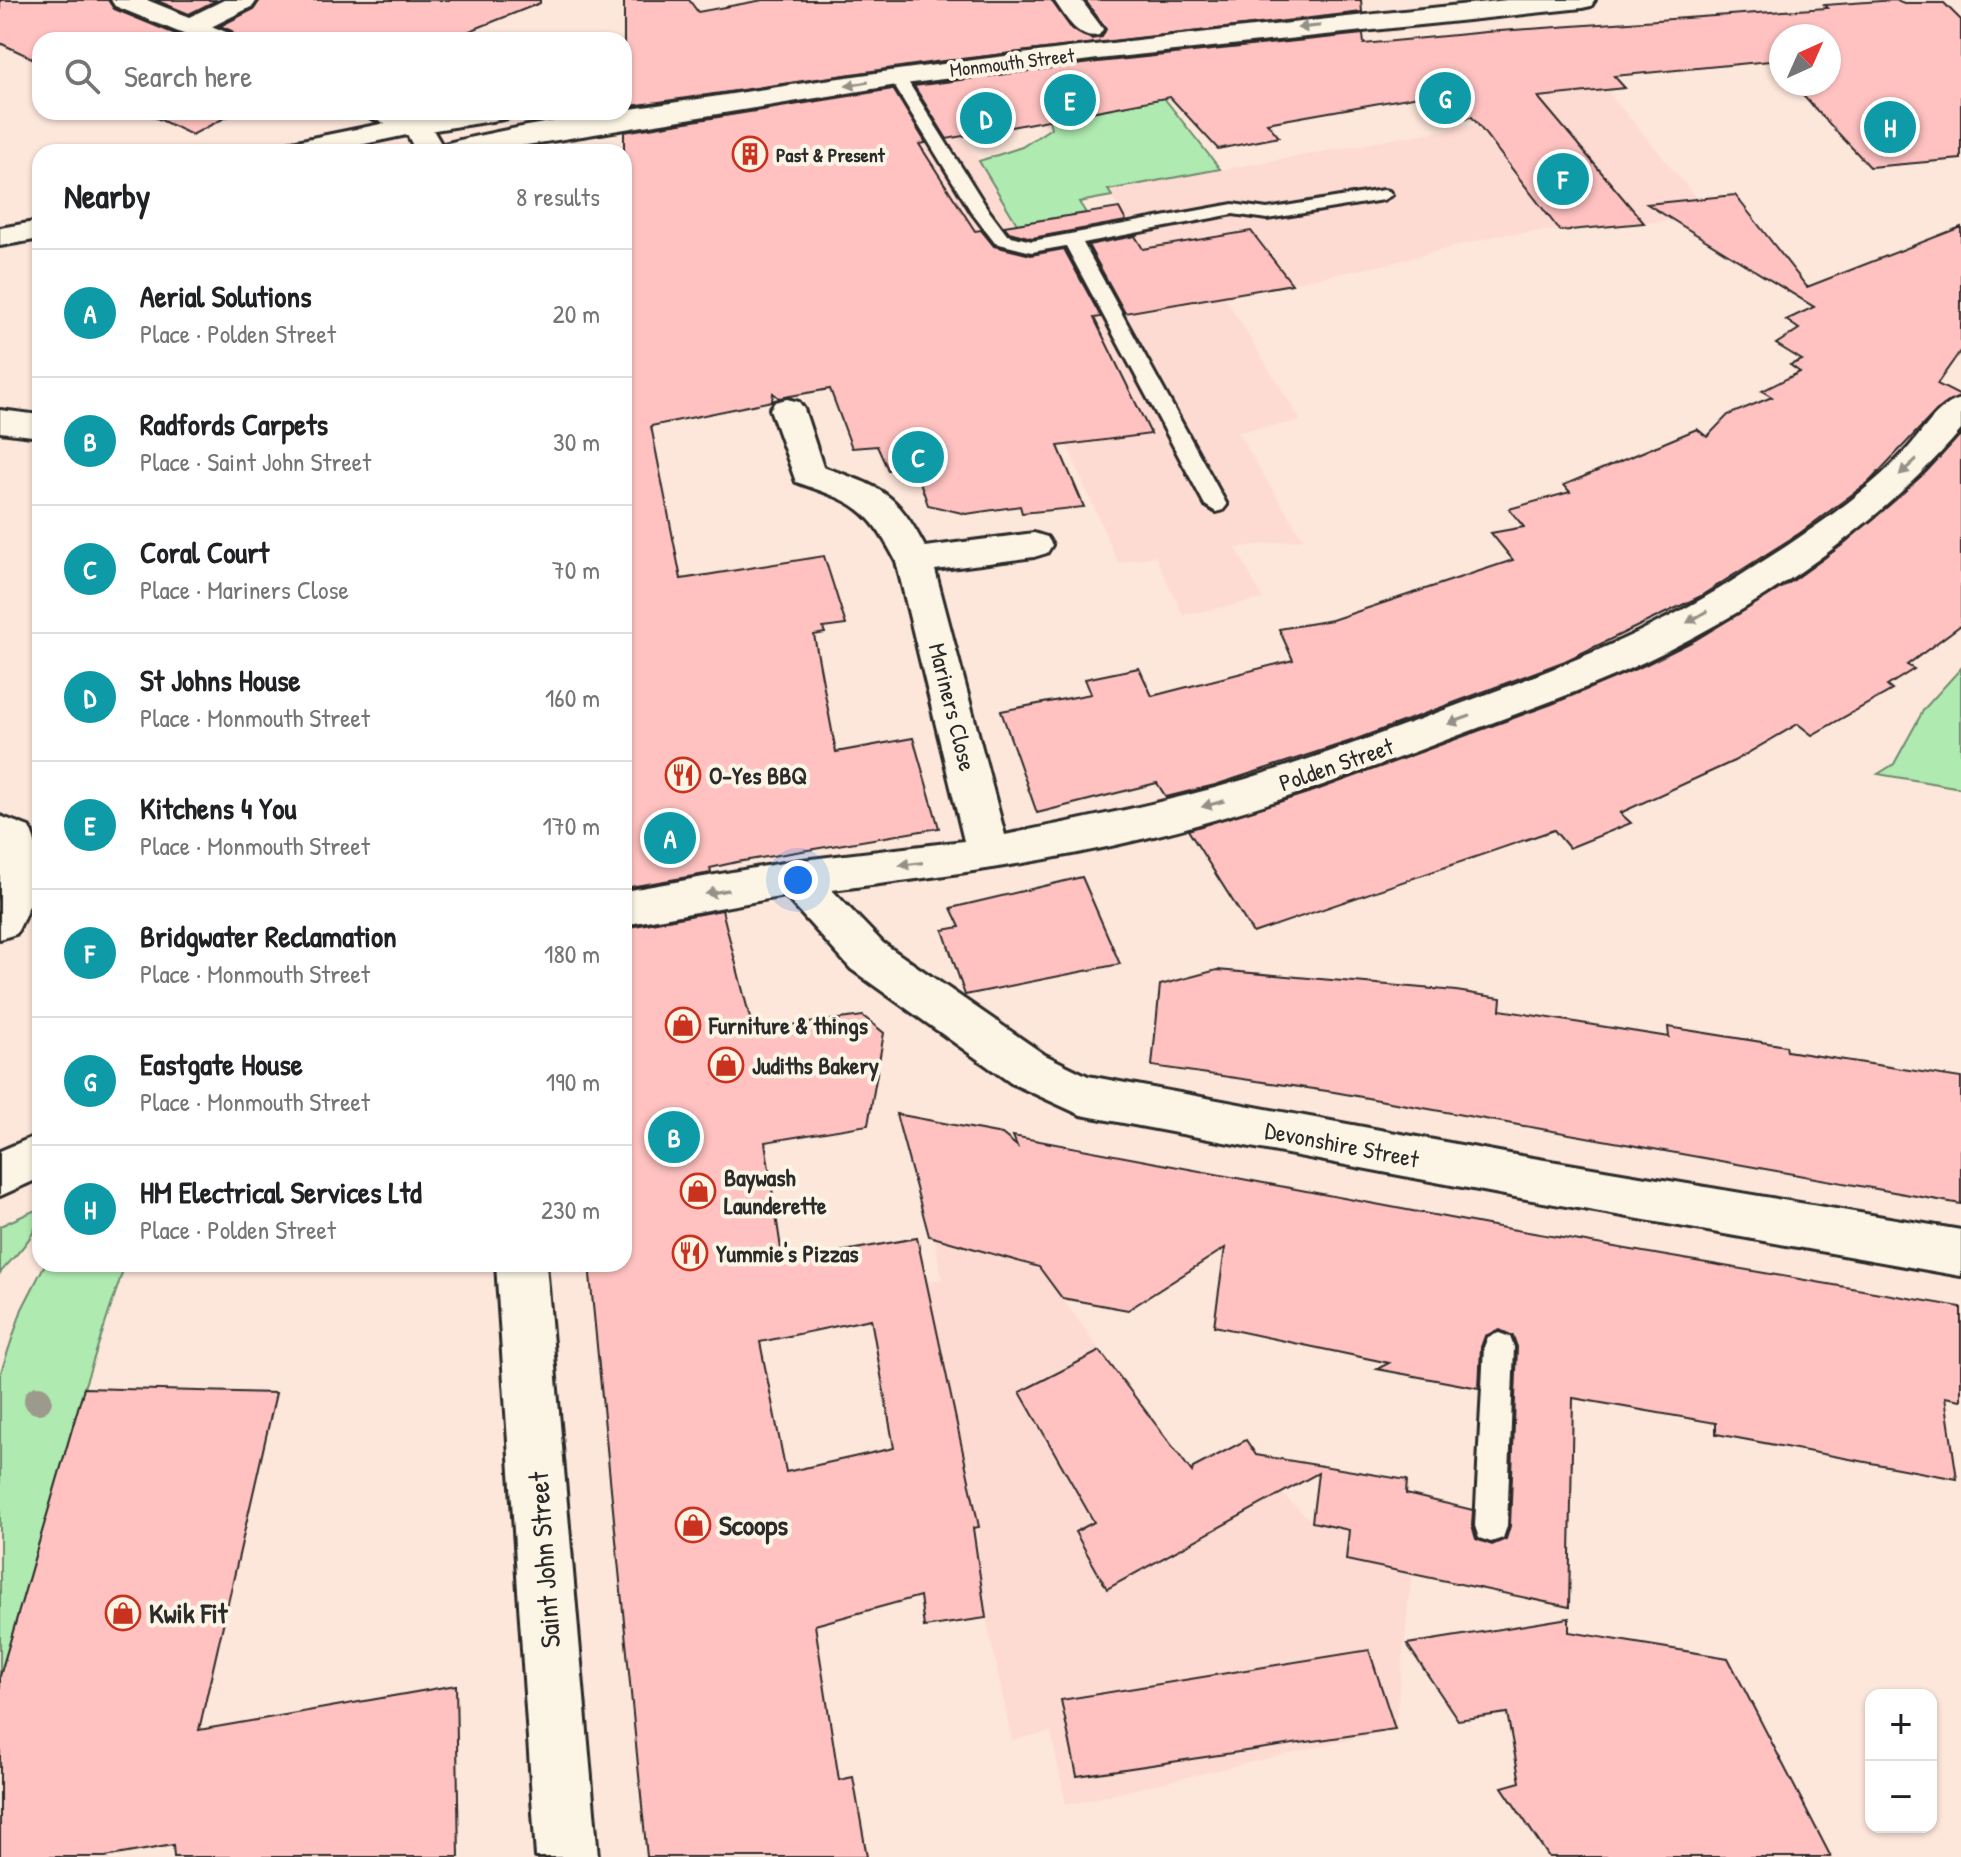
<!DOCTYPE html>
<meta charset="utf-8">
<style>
:root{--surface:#fff;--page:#f6f6f6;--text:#202124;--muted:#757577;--line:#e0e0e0;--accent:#0f766e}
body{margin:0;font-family:"Patrick Hand",sans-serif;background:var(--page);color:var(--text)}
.controls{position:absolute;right:24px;bottom:24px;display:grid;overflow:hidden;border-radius:16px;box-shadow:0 2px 6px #0004}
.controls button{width:72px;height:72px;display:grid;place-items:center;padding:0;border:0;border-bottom:2px solid var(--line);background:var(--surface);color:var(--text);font:40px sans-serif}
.compass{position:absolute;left:1769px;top:24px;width:72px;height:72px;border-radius:50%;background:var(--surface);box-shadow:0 2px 6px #0004;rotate:45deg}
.you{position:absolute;left:798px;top:880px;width:28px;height:28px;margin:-20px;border:6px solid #fff;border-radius:50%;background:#1a73e8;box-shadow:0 0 0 12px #1a73e833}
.badge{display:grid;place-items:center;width:52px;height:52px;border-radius:50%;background:var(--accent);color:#fff;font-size:26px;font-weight:700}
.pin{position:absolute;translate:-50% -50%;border:4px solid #fff;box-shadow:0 2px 8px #0006}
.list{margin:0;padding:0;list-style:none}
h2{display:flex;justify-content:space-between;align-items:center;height:104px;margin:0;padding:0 32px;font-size:34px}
h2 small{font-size:26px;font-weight:400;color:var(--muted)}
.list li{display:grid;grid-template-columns:52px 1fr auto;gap:24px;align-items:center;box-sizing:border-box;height:128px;padding:0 32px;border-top:2px solid var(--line)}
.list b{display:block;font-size:30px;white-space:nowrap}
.list p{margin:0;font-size:26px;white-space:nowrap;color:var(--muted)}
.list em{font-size:26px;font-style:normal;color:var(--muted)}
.icon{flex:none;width:44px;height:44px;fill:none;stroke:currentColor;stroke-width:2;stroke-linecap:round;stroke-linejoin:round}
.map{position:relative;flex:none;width:1961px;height:1857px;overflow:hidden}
.search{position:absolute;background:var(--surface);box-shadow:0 2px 6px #0004;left:32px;top:32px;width:600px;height:88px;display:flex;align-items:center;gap:20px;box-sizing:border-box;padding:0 28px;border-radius:24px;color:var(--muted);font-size:30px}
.panel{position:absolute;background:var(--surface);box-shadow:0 2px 6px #0004;left:32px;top:144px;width:600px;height:1128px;border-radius:24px}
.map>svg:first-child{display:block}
.built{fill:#fedbd2}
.green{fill:#afeab0;stroke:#6d8a6e;stroke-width:2}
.building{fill:#ffc2c1;stroke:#2b2b2b;stroke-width:2;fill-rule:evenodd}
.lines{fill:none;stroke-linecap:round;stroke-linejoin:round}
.lane-casing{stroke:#2b2b2b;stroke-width:6}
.street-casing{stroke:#2b2b2b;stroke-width:6}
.secondary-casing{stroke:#2b2b2b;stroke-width:6}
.primary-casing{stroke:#2b2b2b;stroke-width:6}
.lane{fill:#fcf5e5;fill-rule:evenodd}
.street{fill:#fcf5e5;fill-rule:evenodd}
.secondary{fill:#fcf5e5;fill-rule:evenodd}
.primary{fill:#fcf5e5;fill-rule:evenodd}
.tree{fill:#9c9a8c}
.oneway{fill:#949088}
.labels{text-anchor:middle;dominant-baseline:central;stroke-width:8;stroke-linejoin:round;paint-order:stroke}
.far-street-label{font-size:20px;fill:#2b2b2b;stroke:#fcf5e5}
.far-poi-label{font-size:20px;font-weight:bold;fill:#2b2b2b;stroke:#fcf5e5;text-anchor:start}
.street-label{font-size:24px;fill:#2b2b2b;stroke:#fcf5e5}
.poi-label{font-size:24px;font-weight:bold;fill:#2b2b2b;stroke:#fcf5e5;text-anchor:start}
.near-poi-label{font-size:28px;font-weight:bold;fill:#2b2b2b;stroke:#fcf5e5;text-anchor:start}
.near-street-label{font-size:28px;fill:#2b2b2b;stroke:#fcf5e5}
</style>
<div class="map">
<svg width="1961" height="1857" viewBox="0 0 1961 1857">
<rect width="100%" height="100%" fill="#fde6da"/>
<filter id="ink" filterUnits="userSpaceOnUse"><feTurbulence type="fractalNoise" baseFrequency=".0125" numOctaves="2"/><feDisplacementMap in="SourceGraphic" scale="16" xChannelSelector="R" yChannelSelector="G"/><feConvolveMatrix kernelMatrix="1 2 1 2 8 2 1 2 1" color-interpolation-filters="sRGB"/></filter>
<g filter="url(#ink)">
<g class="built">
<polygon points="1486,32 1509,32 1596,77 1712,217 1499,235 1388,264 1224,296 1301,421 1237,432 1303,539 1236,548 1263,599 1183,615 1155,556 1118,563 1030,359 926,397 820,390 891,102 933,97 979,161 1023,235 1119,209 1108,190 1551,111"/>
<polygon points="934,1236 959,1240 984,1252 1039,1267 1188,1470 1246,1440 1281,1493 1312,1522 1349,1530 1412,1571 1395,1729 1066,1805 1051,1732 1012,1740 986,1617 977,1559 979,1527 938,1334 922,1283 942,1279"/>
</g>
<g class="green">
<polygon points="1164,98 1220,169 1108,190 1112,196 1079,202 1086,213 1017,224 979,161 1022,147 1051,128 1049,120"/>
<polygon points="1961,668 1961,788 1878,774 1894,764 1924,709"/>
<path d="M 40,1208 C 40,1234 16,1254 0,1273 L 0,1226 Z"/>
<polygon points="45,1264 125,1264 84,1388 0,1676 0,1375 22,1309"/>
</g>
<g class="building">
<polygon points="0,0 108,0 114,9 190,40 40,40 40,62 0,43"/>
<polygon points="155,0 217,0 189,14"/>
<polygon points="260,0 540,0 540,3 447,40 237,40 232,31 220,26 254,9"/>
<polygon points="624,0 689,0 698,12 763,0 1051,0 1071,28 1091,39 1102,37 1106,29 1085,0 1361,0 1362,12 935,62 624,107"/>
<polygon points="1895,0 1904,3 1944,3 1961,20 1961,159 1870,167 1792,84 1829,84 1829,36 1781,36 1781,72 1770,61 1614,76 1625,88 1538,97 1644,223 1560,231 1472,117 1451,120 1430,94 1267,123 1279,137 1218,149 1170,97 947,139 914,86 1098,62 1363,34 1364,44 1486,32 1827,8 1824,5"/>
<polygon points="893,89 926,143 919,144 975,231 981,230 994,246 1031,255 1064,249 1101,317 1094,318 1151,434 1058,446 1084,507 1022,513 1020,506 966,514 928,505 913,462 888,470 877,446 852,448 830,389 779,398 773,393 772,401 651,426 681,579 824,556 846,625 823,628 825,633 814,635 836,752 913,738 939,828 737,862 710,868 711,873 624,888 624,132"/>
<polygon points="144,112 236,112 192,135"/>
<polygon points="1735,195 1807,287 1961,227 1961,350 1937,384 1961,396 1937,410 1869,482 1800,533 1699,597 1565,661 1354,740 1215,785 1166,797 1157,783 1037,813 1001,711 1091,694 1085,679 1139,668 1152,696 1293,660 1279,629 1332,620 1513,560 1491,533 1524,527 1509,509 1570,492 1564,485 1697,429 1707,437 1728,415 1772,397 1762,391 1800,372 1790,365 1802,360 1776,344 1799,329 1786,320 1814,307 1647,204"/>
<polygon points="1119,208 1126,221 1032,238 1009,232 1004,226"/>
<polygon points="1251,231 1292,284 1125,313 1088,245 1135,236 1143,249"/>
<polygon points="1961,434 1961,625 1907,665 1914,669 1887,686 1892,690 1812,735 1798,724 1734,761 1620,813 1631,823 1569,848 1554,830 1253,933 1188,830 1314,791 1552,704 1645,665 1695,640 1794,580 1841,546 1926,472"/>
<polygon points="1082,877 1120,964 965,995 943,930 960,927 951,908"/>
<path d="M 722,910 L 753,1030 L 863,1016 L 884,1033 L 868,1125 L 765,1142 L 783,1262 L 917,1238 L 979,1527 L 973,1528 L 986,1618 L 924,1627 L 920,1596 L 815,1625 L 839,1780 L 853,1777 L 867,1857 L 647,1857 L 589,1264 L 624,1264 L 624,928 ZM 871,1319 L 894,1448 L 786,1472 L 760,1342 Z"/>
<polygon points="1217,970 1456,991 1501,998 1500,1010 1669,1037 1668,1027 1786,1046 1787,1051 1961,1078 1961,1204 1334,1092 1152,1066 1160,985"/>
<polygon points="896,1114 1002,1134 1017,1146 1013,1136 1487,1225 1961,1307 1961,1400 1945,1397 1957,1479 1716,1434 1716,1423 1573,1398 1569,1607 1346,1560 1349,1530 1312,1522 1318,1473 1107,1589 1075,1532 1094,1522 1020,1392 1100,1351 1192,1472 1193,1468 1246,1440 1256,1455 1407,1480 1406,1494 1473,1510 1472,1526 1476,1539 1492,1545 1506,1539 1510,1526 1517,1347 1513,1336 1500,1330 1485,1336 1481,1347 1479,1388 1377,1369 1389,1363 1214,1326 1225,1248 1128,1310 1062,1298 1039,1267 929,1236"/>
<polygon points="84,1388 276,1393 199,1730 456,1685 459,1857 174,1857 173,1845 105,1857 0,1857 0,1676"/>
<polygon points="1569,1618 1569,1632 1728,1658 1831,1857 1549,1857 1502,1787 1520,1782 1507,1713 1458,1720 1407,1644"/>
<polygon points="1369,1650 1395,1729 1077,1776 1061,1700"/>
</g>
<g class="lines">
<g class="lane-casing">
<g id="lane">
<polygon points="897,72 905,77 989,211 1007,235 1032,241 1233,204 1267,209 1383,190 1389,191 1392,195 1383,200 1267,219 1233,214 1083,243 1227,505 1223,510 1216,512 1205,505 1066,246 1032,252 995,243 972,213 889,77"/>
<polygon points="1499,1333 1510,1337 1514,1347 1507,1526 1503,1538 1491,1542 1479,1538 1475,1526 1484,1347 1488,1337"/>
</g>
</g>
<g class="street-casing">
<g id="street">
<polygon points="224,0 257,0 253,6 199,33 181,33 177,27 181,21"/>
<path d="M 1054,0 L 1081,0 L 1103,29 L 1099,35 C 1077,40 1066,17 1054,0 Z"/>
<path d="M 787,399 L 799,402 L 804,409 L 823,467 C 881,487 896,492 925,547 L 1034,533 L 1047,537 L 1052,545 L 1047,553 L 1034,557 L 935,570 L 1005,835 C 1086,818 1167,803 1246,779 C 1319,757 1391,730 1463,703 C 1555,669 1648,634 1732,581 C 1789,545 1865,497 1909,447 C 1924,430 1939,404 1961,399 L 1961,430 C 1868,539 1726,630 1594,684 C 1556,700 1516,714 1478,728 C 1369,769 1259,811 1146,838 C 1042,863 937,877 832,890 L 883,943 L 1045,1055 L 1088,1076 L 1515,1155 L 1961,1230 L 1961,1276 L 1515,1197 L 1081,1115 L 1011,1083 L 851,969 L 785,896 L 624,925 L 624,891 L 794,861 L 964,841 L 896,561 C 867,505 853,502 796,482 L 770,409 L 775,402 Z"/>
<polygon points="0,410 40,415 40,437 0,432"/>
<path d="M 0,816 L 29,827 C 47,861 33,902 16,934 L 0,939 Z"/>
<polygon points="40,1134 40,1178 0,1196 0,1151"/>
</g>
</g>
<g class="secondary-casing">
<g id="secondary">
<polygon points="111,0 147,0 231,34 234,40 198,40 115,6"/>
<polygon points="367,112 409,112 426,118 446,152 416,152 405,130 371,118"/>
</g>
</g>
<g class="primary-casing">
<g id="primary">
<path d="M 1507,0 L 1595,0 L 1591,6 L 1582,8 L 1098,59 L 897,85 L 484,152 L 431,152 L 436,146 C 538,120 641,108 745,92 C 998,53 1252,27 1507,0 Z"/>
<polygon points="440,112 512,112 508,118 498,120 416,133 327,152 272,152 277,146 287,143"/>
<polygon points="40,221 40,239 0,246 0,228"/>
<polygon points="496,1264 546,1264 598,1857 536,1857"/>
</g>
</g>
<use href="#lane" class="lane"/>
<use href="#street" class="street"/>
<use href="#secondary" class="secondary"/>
<use href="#primary" class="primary"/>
</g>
<circle class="tree" cx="38" cy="1400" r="14"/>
<defs><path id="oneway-solid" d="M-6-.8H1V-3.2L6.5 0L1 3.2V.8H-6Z" transform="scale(2)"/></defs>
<g class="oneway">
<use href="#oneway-solid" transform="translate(1309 27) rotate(174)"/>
<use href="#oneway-solid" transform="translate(857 84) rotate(170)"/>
<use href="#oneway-solid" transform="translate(1908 467) rotate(137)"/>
<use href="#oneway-solid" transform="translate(1697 617) rotate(150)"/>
<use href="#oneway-solid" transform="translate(1459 720) rotate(160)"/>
<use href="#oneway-solid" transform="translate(1213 804) rotate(165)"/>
<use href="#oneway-solid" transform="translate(911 864) rotate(173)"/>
<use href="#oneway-solid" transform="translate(717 892) rotate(170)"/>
</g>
</g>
<defs>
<g id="building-ring" transform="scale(1.8)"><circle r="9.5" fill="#fcf5e5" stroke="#c8321e" stroke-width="1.5"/><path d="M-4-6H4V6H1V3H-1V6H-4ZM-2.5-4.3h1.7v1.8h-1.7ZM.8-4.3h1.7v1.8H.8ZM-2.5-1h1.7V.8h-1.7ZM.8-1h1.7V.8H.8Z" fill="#c8321e"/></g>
<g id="restaurant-ring" transform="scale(1.8)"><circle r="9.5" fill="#fcf5e5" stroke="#c8321e" stroke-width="1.5"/><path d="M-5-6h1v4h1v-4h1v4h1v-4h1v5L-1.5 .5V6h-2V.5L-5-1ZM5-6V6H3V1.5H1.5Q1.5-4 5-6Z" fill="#c8321e"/></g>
<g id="shop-ring" transform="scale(1.8)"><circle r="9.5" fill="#fcf5e5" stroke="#c8321e" stroke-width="1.5"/><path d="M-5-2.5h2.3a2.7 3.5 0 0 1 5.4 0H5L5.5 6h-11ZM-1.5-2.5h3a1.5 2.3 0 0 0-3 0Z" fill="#c8321e"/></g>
</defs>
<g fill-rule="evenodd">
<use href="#building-ring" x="750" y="154"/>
<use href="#restaurant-ring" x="683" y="775"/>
<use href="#shop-ring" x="683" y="1025"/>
<use href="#shop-ring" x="726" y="1065"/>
<use href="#shop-ring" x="698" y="1191"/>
<use href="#restaurant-ring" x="690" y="1253"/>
<use href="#shop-ring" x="693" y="1525"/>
<use href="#shop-ring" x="123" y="1613"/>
</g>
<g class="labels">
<g class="far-street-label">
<text transform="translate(1012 62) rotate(-7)">Monmouth Street</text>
</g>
<g class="far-poi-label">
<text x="776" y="154">Past &amp; Present</text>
</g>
<g class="street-label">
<text transform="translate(953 707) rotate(76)">Mariners Close</text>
<text transform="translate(1336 764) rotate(-19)">Polden Street</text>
<text transform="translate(1342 1144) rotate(11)">Devonshire Street</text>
</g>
<g class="poi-label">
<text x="709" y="775">O-Yes BBQ</text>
<text x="709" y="1025">Furniture &amp; things</text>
<text x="752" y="1065">Judiths Bakery</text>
<text x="724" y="1177">Baywash<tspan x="724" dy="28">Launderette</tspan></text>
<text x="716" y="1253">Yummie's Pizzas</text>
</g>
<g class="near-poi-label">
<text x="719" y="1525">Scoops</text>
<text x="149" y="1613">Kwik Fit</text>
</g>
<g class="near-street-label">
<text transform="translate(544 1560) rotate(-94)">Saint John Street</text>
</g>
</g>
</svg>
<div class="controls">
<button>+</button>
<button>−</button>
</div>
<svg class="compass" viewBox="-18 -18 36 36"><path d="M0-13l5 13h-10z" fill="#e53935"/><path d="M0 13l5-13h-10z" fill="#757577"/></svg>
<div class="you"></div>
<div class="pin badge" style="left:670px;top:838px;background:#0f9aa8">A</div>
<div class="pin badge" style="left:674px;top:1137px;background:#0f9aa8">B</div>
<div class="pin badge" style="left:918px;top:457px;background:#0f9aa8">C</div>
<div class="pin badge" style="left:986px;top:118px;background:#0f9aa8">D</div>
<div class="pin badge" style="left:1070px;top:100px;background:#0f9aa8">E</div>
<div class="pin badge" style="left:1563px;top:179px;background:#0f9aa8">F</div>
<div class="pin badge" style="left:1445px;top:98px;background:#0f9aa8">G</div>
<div class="pin badge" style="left:1890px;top:127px;background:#0f9aa8">H</div>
<div class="search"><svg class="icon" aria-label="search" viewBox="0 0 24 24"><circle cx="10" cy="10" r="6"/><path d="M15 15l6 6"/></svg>Search here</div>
<section class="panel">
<h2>Nearby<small>8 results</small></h2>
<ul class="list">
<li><span class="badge" style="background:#0f9aa8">A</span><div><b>Aerial Solutions</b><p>Place · Polden Street</p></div><em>20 m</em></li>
<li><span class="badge" style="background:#0f9aa8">B</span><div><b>Radfords Carpets</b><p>Place · Saint John Street</p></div><em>30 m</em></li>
<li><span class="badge" style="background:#0f9aa8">C</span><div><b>Coral Court</b><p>Place · Mariners Close</p></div><em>70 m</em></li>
<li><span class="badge" style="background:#0f9aa8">D</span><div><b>St Johns House</b><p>Place · Monmouth Street</p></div><em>160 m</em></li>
<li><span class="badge" style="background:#0f9aa8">E</span><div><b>Kitchens 4 You</b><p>Place · Monmouth Street</p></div><em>170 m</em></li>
<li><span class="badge" style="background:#0f9aa8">F</span><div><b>Bridgwater Reclamation</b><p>Place · Monmouth Street</p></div><em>180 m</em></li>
<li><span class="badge" style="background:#0f9aa8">G</span><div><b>Eastgate House</b><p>Place · Monmouth Street</p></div><em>190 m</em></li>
<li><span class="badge" style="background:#0f9aa8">H</span><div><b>HM Electrical Services Ltd</b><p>Place · Polden Street</p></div><em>230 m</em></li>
</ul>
</section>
</div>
